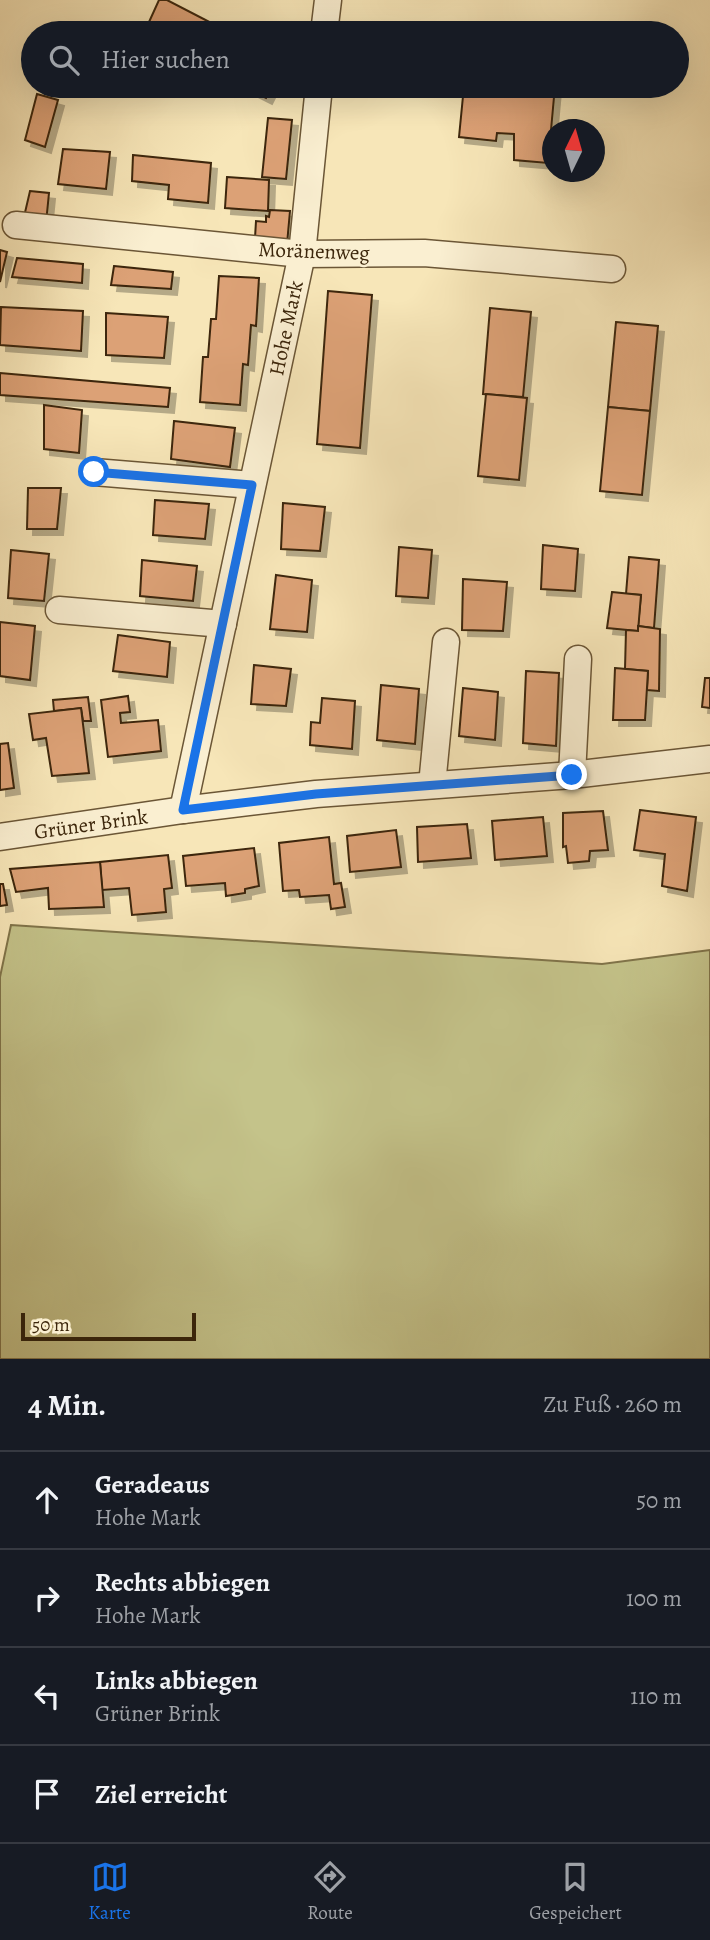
<!DOCTYPE html>
<html lang="de">
<meta charset="utf-8">
<style>
:root{--surface:#171b24;--page:#242831;--text:#f1f3f6;--muted:#9ea1a6;--line:#363941;--accent:#1a73e8}
body{margin:0;font-family:Alegreya,serif;background:var(--page);color:var(--text)}
.compass{position:absolute;left:542px;top:119px;width:63px;height:63px;border-radius:50%;background:var(--surface);box-shadow:0 7px 28px #0002;rotate:5deg}
.scale{position:absolute;left:21px;bottom:18px;width:175px;box-sizing:border-box;padding-left:7px;border:4px solid #3c260b;border-top:0;font-size:19px;line-height:24px;white-space:nowrap;color:#3c260b;-webkit-text-stroke:5px #faefd1;paint-order:stroke}
.stop{position:absolute;width:21px;height:21px;margin:-16px;border:5px solid #1a73e8;border-radius:50%;background:#fff}
.stop.end{background:#1a73e8;border-color:#fff;box-shadow:0 2px 7px #0008}
.list{margin:0;padding:0;list-style:none}
h2{display:flex;justify-content:space-between;align-items:center;height:91px;margin:0;padding:0 28px;font-size:30px}
h2 small{font-size:23px;font-weight:400;color:var(--muted)}
.list li{display:grid;grid-template-columns:46px 1fr auto;gap:21px;align-items:center;box-sizing:border-box;height:98px;padding:0 28px;border-top:2px solid var(--line)}
.list b{display:block;font-size:26px;white-space:nowrap}
.list p{margin:0;font-size:23px;white-space:nowrap;color:var(--muted)}
.list em{font-size:23px;font-style:normal;color:var(--muted)}
.icon{flex:none;width:38px;height:38px;fill:none;stroke:currentColor;stroke-width:2;stroke-linecap:round;stroke-linejoin:round}
.map{position:relative;flex:none;width:710px;height:1359px;overflow:hidden}
.search{position:absolute;background:var(--surface);box-shadow:0 7px 28px #0002;left:21px;right:21px;top:21px;height:77px;display:flex;align-items:center;gap:18px;box-sizing:border-box;padding:0 24px;border-radius:38px;color:var(--muted);font-size:26px}
.sheet{height:483px;background:var(--surface)}
nav{display:flex;justify-content:space-around;align-items:center;box-sizing:border-box;height:98px;border-top:2px solid var(--line);background:var(--surface);font-size:19px;color:var(--muted)}
nav a{display:grid;justify-items:center;gap:4px}
nav .on{color:var(--accent)}
.map>svg:first-child{display:block}
.green{fill:#c4c38a;stroke:#80744a;stroke-width:2}
.building{fill:#dca176;stroke:#3c260b;stroke-width:2;filter:url(#shadow)}
.lines{fill:none;stroke-linecap:round;stroke-linejoin:round}
.minor-casing{stroke:#6b5636;stroke-width:29}
.minor{stroke:#faefd1;stroke-width:26}
.route{stroke:#1a73e8;stroke-width:9}
.labels{text-anchor:middle;dominant-baseline:central;stroke-width:5;stroke-linejoin:round;paint-order:stroke}
.street-label{font-size:21px;fill:#3c260b;stroke:#faefd1}
</style>
<div class="map">
<svg width="710" height="1359" viewBox="0 0 710 1359">
<defs>
<filter id="shadow"><feDropShadow dx="6" dy="6" stdDeviation="0" flood-color="#0004"/></filter>
</defs>
<rect width="100%" height="100%" fill="#f7e6b8"/>
<filter id="stains"><feTurbulence type="fractalNoise" baseFrequency=".00286" numOctaves="4"/><feColorMatrix values="0 0 0 0 .2 0 0 0 0 .09 0 0 0 0 .02 0 0 0 .5 -.17"/></filter>
<radialGradient id="worn" r=".72"><stop offset=".6" stop-color="#630" stop-opacity="0"/><stop offset="1" stop-color="#630" stop-opacity=".3"/></radialGradient>
<polygon class="green" points="11,925 602,964 710,950 710,1359 0,1359 0,977"/>
<g class="building">
<polygon points="159,0 167,0 223,29 221,33 144,33"/>
<polygon points="242,86 272,86 266,98"/>
<polygon points="464,86 519,88 519,86 555,86 548,163 514,160 514,134 497,133 496,141 459,137"/>
<polygon points="37,94 58,100 45,147 25,140"/>
<polygon points="268,118 292,120 286,179 262,177"/>
<polygon points="63,149 110,152 106,189 58,184"/>
<polygon points="133,155 211,163 208,203 168,199 169,185 132,181"/>
<polygon points="227,177 269,180 268,211 225,208"/>
<polygon points="30,191 49,193 46,223 23,221"/>
<polygon points="270,210 290,211 287,244 255,238 256,221 266,222 266,216 269,217"/>
<polygon points="0,250 7,252 0,282"/>
<polygon points="17,258 83,264 82,283 12,277"/>
<polygon points="114,266 173,272 171,289 111,285"/>
<polygon points="219,276 259,278 256,326 251,325 248,365 243,364 240,405 200,402 203,357 208,357 211,319 216,319"/>
<polygon points="328,291 372,295 360,448 317,444"/>
<polygon points="1,307 83,311 81,351 0,345"/>
<polygon points="490,308 531,312 523,397 483,394"/>
<polygon points="106,313 168,317 164,358 106,355"/>
<polygon points="616,322 658,326 650,411 608,407"/>
<polygon points="0,373 170,388 168,407 0,395"/>
<polygon points="486,394 527,398 519,480 478,476"/>
<polygon points="44,405 82,410 79,453 44,449"/>
<polygon points="608,407 650,411 642,495 600,491"/>
<polygon points="174,421 235,428 230,467 171,459"/>
<polygon points="28,488 61,488 57,529 27,529"/>
<polygon points="155,500 209,504 205,539 153,535"/>
<polygon points="283,503 325,507 320,551 281,549"/>
<polygon points="543,545 578,549 575,591 541,589"/>
<polygon points="399,547 432,550 428,598 396,596"/>
<polygon points="11,550 49,554 44,601 8,598"/>
<polygon points="629,557 659,560 654,628 638,626 641,595 626,594"/>
<polygon points="142,560 197,566 193,601 140,596"/>
<polygon points="276,575 312,580 307,632 270,629"/>
<polygon points="463,579 507,582 503,631 462,630"/>
<polygon points="612,592 641,595 638,631 607,628"/>
<polygon points="0,622 35,626 30,680 0,676"/>
<polygon points="638,626 660,629 659,691 647,690 648,671 625,669 626,630 638,631"/>
<polygon points="118,635 170,642 167,677 113,671"/>
<polygon points="254,665 291,669 286,706 251,704"/>
<polygon points="615,668 648,671 645,720 613,720"/>
<polygon points="526,671 559,673 556,746 523,743"/>
<polygon points="705,678 710,678 710,708 702,707"/>
<polygon points="381,685 419,689 415,744 377,740"/>
<polygon points="463,688 498,692 495,740 459,736"/>
<polygon points="128,696 130,712 120,713 121,723 158,720 161,751 108,757 101,700"/>
<polygon points="88,697 91,721 83,721 81,708 54,711 53,700"/>
<polygon points="322,698 355,701 352,749 310,745 311,722 320,723"/>
<polygon points="81,708 89,773 52,776 46,738 33,740 29,714"/>
<polygon points="8,743 14,788 0,790 0,744"/>
<polygon points="640,810 696,817 687,891 662,886 665,854 634,850"/>
<polygon points="603,811 608,850 590,851 589,861 568,863 566,846 563,847 563,813"/>
<polygon points="543,817 547,856 495,860 492,821"/>
<polygon points="467,824 471,858 418,862 417,827"/>
<polygon points="396,830 401,867 350,872 347,836"/>
<polygon points="329,837 334,884 341,883 345,907 331,909 329,895 300,897 299,890 283,891 279,843"/>
<polygon points="254,848 259,886 245,889 245,893 226,896 225,883 186,886 183,856"/>
<polygon points="168,855 172,888 164,889 166,912 132,915 129,888 102,890 100,862"/>
<polygon points="100,862 104,907 49,909 48,888 16,892 10,869"/>
<polygon points="0,884 3,884 7,905 0,906"/>
</g>
<g class="lines">
<g class="minor-casing">
<g id="minor">
<polyline points="324,33 328,0"/>
<polyline points="16,225 302,254 424,253 612,269"/>
<polyline points="94,472 252,485"/>
<polyline points="59,610 223,624"/>
<polyline points="572,775 578,659"/>
<polyline points="432,785 446,642"/>
<polyline points="183,810 302,254 319,86"/>
<polyline points="0,837 183,810 316,794 572,775 710,759"/>
</g>
</g>
<use href="#minor" class="minor"/>
</g>
<g class="lines">
<polyline class="route" points="94,472 252,485 183,810 316,794 572,775"/>
</g>
<g class="labels">
<g class="street-label">
<text transform="translate(314 251) rotate(2)">Moränenweg</text>
<text transform="translate(286 328) rotate(-78)">Hohe Mark</text>
<text transform="translate(91 824) rotate(-8)">Grüner Brink</text>
</g>
</g>
<rect width="100%" height="100%" filter="url(#stains)"/>
<rect width="100%" height="100%" fill="url(#worn)"/>
</svg>
<svg class="compass" viewBox="-18 -18 36 36"><path d="M0-13l5 13h-10z" fill="#e53935"/><path d="M0 13l5-13h-10z" fill="#9ea1a6"/></svg>
<div class="scale">50 m</div>
<div class="stop" style="left:94px;top:472px"></div>
<div class="stop end" style="left:572px;top:775px"></div>
<div class="search"><svg class="icon" aria-label="search" viewBox="0 0 24 24"><circle cx="10" cy="10" r="6"/><path d="M15 15l6 6"/></svg>Hier suchen</div>
</div>
<section class="sheet">
<h2>4 Min.<small>Zu Fuß · 260 m</small></h2>
<ul class="list">
<li><svg class="icon" aria-label="ahead" viewBox="0 0 24 24"><path d="M12 20V5M6 11l6-6 6 6"/></svg><div><b>Geradeaus</b><p>Hohe Mark</p></div><em>50 m</em></li>
<li><svg class="icon" aria-label="right" viewBox="0 0 24 24"><path d="M7 20v-9h11M14 6l5 5-5 5"/></svg><div><b>Rechts abbiegen</b><p>Hohe Mark</p></div><em>100 m</em></li>
<li><svg class="icon" aria-label="left" viewBox="0 0 24 24"><path d="M17 20v-9H6M10 6l-5 5 5 5"/></svg><div><b>Links abbiegen</b><p>Grüner Brink</p></div><em>110 m</em></li>
<li><svg class="icon" aria-label="arrive" viewBox="0 0 24 24"><path d="M6 21V4h12l-3 4 3 4H6"/></svg><div><b>Ziel erreicht</b></div></li>
</ul>
</section>
<nav>
<a class="on"><svg class="icon" aria-label="map" viewBox="0 0 24 24"><path d="M3 6l6-2 6 2 6-2v14l-6 2-6-2-6 2zM9 4v14M15 6v14"/></svg>Karte</a>
<a><svg class="icon" aria-label="directions" viewBox="0 0 24 24"><path d="M12 3l9 9-9 9-9-9zM9 14v-3h6M13 9l2 2-2 2"/></svg>Route</a>
<a><svg class="icon" aria-label="saved" viewBox="0 0 24 24"><path d="M7 4h10v16l-5-4-5 4z"/></svg>Gespeichert</a>
</nav>
